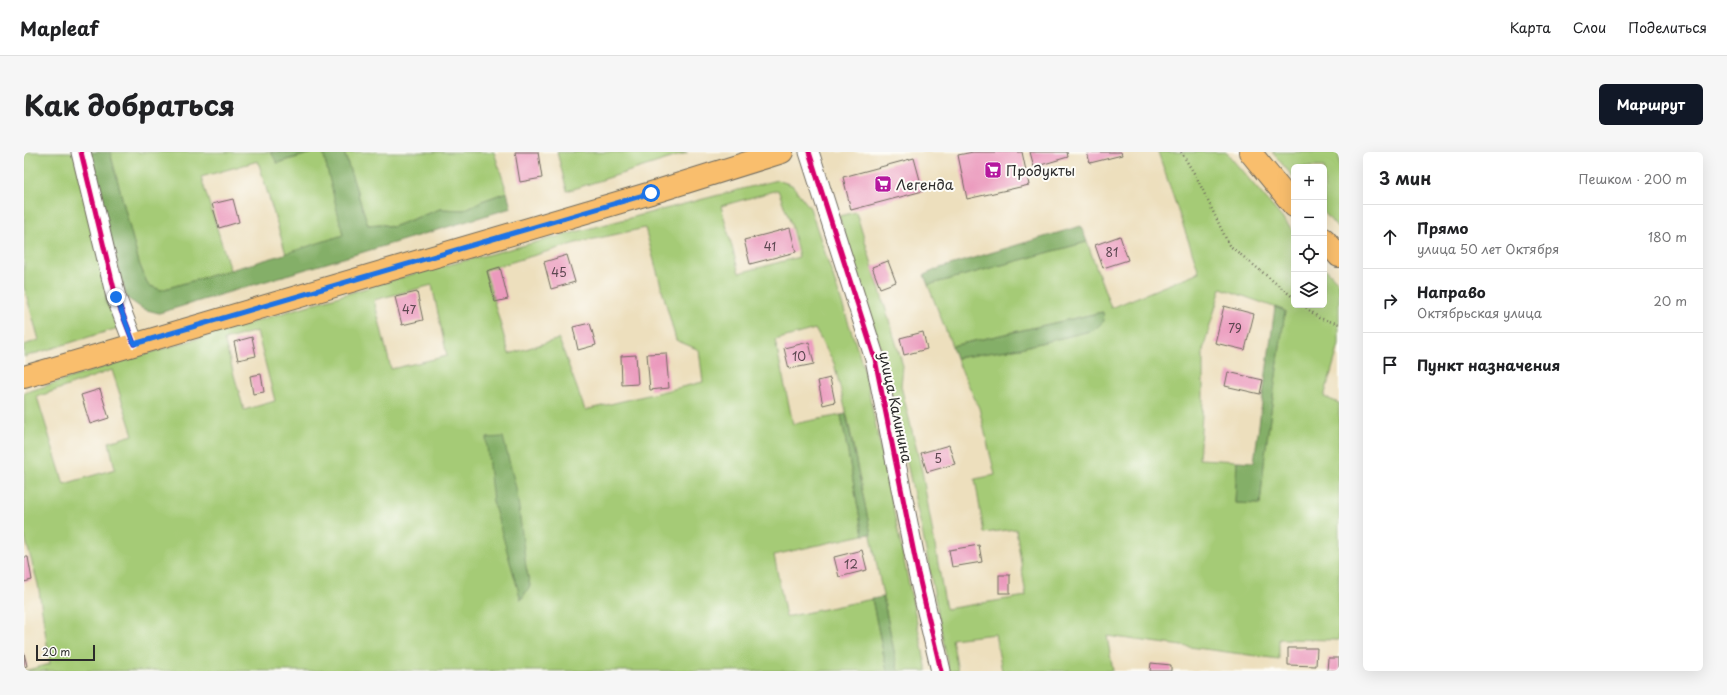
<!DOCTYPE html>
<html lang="ru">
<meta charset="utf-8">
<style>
:root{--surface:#fff;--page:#f6f6f6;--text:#202124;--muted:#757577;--line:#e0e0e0;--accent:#111827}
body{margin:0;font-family:"Playpen Sans",sans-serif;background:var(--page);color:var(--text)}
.controls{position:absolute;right:12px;top:12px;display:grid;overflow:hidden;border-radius:6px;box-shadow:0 4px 16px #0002}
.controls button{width:36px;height:36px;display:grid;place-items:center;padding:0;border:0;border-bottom:1px solid var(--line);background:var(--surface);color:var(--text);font:20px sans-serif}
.scale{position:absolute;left:12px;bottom:10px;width:59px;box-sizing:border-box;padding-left:4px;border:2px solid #2b2b2b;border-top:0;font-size:11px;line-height:14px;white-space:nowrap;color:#2b2b2b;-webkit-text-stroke:3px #fdfcf7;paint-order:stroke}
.stop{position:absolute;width:12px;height:12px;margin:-9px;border:3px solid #1a73e8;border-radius:50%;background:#fff}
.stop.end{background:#1a73e8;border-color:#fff;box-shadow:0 1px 4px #0008}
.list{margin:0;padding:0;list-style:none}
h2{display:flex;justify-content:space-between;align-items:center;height:52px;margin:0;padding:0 16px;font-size:17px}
h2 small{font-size:13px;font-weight:400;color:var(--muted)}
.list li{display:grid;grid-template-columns:26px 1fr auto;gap:12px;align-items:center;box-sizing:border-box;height:64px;padding:0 16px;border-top:1px solid var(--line)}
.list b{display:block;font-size:15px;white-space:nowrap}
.list p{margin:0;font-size:13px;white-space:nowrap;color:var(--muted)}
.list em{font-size:13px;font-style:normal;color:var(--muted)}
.icon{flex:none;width:22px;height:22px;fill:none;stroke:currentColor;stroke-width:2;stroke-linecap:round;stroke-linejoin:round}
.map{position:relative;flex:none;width:1315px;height:519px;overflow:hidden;border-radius:6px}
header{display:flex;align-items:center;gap:24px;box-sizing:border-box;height:56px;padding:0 20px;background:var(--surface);border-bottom:1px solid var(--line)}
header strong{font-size:19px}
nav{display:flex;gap:22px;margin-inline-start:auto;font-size:14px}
.intro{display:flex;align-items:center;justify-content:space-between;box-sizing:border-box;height:96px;padding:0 24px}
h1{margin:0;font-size:28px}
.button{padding:10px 18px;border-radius:6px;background:var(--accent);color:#fff;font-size:14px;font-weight:700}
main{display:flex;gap:24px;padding:0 24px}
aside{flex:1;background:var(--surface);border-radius:6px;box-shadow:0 4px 16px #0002}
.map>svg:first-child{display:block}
.green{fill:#a5cb76;stroke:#687b50;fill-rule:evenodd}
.forest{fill:#84af67;stroke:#586d49}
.building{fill:#eb9abd}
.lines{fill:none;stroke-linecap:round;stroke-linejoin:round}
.minor-casing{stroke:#6f6a5e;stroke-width:21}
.major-casing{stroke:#6f6a5e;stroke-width:24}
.path{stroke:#6f6a5e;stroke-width:2.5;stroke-dasharray:1 3;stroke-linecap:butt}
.minor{stroke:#fff;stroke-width:19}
.major{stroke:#f9be6d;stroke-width:22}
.cycleway-casing{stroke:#fdfcf7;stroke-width:8}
.cycleway{stroke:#d6006c;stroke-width:5}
.route{stroke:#1a73e8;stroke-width:5}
.labels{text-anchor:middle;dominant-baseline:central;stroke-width:4;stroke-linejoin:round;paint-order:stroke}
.number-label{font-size:12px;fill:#5b4750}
.poi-label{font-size:14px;fill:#2b2b2b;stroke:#fdfcf7;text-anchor:start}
.street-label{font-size:14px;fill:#2b2b2b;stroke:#fdfcf7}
</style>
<header>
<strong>Mapleaf</strong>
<nav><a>Карта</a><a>Слои</a><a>Поделиться</a></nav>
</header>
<div class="intro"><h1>Как добраться</h1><a class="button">Маршрут</a></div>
<main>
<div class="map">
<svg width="1315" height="519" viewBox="0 0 1315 519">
<rect width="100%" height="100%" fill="#fdfcf7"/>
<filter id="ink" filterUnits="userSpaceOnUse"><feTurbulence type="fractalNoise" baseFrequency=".025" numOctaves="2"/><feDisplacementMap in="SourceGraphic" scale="8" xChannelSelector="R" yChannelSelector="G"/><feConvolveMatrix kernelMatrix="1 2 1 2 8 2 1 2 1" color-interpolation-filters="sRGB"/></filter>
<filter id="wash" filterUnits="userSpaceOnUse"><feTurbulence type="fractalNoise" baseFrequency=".012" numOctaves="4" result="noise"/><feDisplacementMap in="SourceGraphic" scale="16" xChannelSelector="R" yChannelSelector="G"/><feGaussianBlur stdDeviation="0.9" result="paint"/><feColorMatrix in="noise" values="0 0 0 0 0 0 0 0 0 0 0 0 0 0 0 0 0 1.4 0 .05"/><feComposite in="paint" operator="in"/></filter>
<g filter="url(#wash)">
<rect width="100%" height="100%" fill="#eddfbd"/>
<g class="green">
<polygon points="0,0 52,0 94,176 0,205 0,193 15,188 0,135"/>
<polygon points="86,0 249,0 248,0 253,11 291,0 299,0 320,83 262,102 234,9 177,25 206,118 137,138 124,133 115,111"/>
<polygon points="320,0 470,0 483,40 458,49 440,58 416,57 368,75 356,72 344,73"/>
<polygon points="533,0 663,0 663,1 543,39"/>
<path d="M 1134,0 L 1202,0 L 1270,80 L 1270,153 L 1300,153 L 1300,115 L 1315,131 L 1315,193 L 1300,245 L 1315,251 L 1315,488 L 1255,487 L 1255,507 L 1083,484 L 1089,519 L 978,519 L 971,482 L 928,487 L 934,519 L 925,519 L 898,378 L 858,200 L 815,64 L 832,60 L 879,214 L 877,234 L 898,319 L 922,457 L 1002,444 L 992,377 L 960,381 L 951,327 L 971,323 L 955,256 L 932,206 L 996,196 L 1070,178 L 1078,160 L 928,194 L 904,133 L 1063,90 L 1087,156 L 1175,120 ZM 1197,136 L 1261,159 L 1241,302 L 1236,352 L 1211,351 L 1213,309 L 1175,307 L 1179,248 L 1179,198 Z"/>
<polygon points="1248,0 1315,0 1315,78 1300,60 1300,15 1270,15 1270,26"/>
<path d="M 753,28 L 768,33 L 786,56 L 840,217 L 903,519 L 874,519 L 824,268 L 810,211 L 791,177 L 751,188 L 769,272 L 817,263 L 839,383 L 750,403 L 762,465 L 848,447 L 863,519 L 137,519 L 130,518 L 129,519 L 0,519 L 26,512 L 14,432 L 0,382 L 0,241 L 92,211 L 389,122 ZM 754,38 L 767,72 L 775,105 L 715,121 L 697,54 ZM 621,76 L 652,188 L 675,198 L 679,230 L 561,258 L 535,187 L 485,202 L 461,118 L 552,91 ZM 408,133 L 423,204 L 367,217 L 350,148 ZM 233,179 L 251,249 L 220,258 L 200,188 ZM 88,218 L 109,283 L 85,290 L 91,317 L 40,332 L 13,245 ZM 484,402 L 502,415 L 506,434 L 497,447 Z"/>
</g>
<g class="forest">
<polygon points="64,0 86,0 115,111 124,133 137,138 251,105 319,83 299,0 320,0 344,73 356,72 368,75 416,57 440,58 458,49 483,40 487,56 135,161 119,157 103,146 96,122"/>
<polygon points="247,0 291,0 253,11"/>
<polygon points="1057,74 1063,90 904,133 900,123 916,116"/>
<polygon points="1251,155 1261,159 1241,302 1236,352 1211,351 1213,309 1230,310"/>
<polygon points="1079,160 1080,169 1070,178 996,196 932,206 928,194"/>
<polygon points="822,262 847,382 839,383 817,263"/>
<polygon points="479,285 493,340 502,415 506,434 497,448 469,350 462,286"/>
<polygon points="859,445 874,519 863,519 848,447"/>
</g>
<g id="blocks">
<g class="building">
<polygon points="491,0 514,0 518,26 496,30"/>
<polygon points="949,0 998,0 1005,33 943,47 934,3"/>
<polygon points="1006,0 1043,0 1044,5 1010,15"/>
<polygon points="1063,0 1097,0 1098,3 1066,11"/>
<polygon points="890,6 899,39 827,58 819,25"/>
<polygon points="209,47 215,70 195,76 188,52"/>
<polygon points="766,76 772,100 726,112 720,88"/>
<polygon points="1096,84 1104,108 1079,116 1071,93"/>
<polygon points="543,103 551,130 527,137 520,110"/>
<polygon points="864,109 872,130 856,136 848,115"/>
<polygon points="476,115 484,147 471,150 463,119"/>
<polygon points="393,140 399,168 378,173 371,145"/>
<polygon points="1200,154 1230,162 1221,198 1191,191"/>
<polygon points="566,171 572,193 554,198 549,175"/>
<polygon points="899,180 903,197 880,203 876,186"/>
<polygon points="228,185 232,204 214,208 210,190"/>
<polygon points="785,190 790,212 765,217 760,196"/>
<polygon points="642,201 645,236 626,238 623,202"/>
<polygon points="612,203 614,232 598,233 597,204"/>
<polygon points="1204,220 1239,228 1236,242 1201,234"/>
<polygon points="237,222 240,240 229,242 226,224"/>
<polygon points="806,226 811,250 799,253 794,229"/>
<polygon points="76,237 85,266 66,272 57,243"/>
<polygon points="925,293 931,312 903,320 897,301"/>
<polygon points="955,393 958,410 928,415 925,398"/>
<polygon points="838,398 843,418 815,425 810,405"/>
<polygon points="0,405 4,405 8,428 0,430"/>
<rect x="975" y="423" width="11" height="18"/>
<polygon points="1264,496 1293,496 1292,514 1264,513"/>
<polygon points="0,501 3,514 0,515"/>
<polygon points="1304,506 1315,506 1315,519 1303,519"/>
<polygon points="1127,511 1147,513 1147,519 1126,519"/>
</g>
</g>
</g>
<g filter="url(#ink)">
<use href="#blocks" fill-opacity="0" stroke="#6f6a5e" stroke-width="1"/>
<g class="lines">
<g class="minor-casing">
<g id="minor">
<polyline points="57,0 92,145 110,192"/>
<polyline points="785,0 851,207 894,421 917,519"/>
</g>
</g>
<g class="major-casing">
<g id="major">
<polyline points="1226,0 1270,54"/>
<polyline points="1300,87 1315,104"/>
<polyline points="0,225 627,41 758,0"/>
</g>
</g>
<g class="path">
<polyline points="1157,0 1173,26 1205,93 1270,146"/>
<polyline points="1279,153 1295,166 1315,172"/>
</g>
<use href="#minor" class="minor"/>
<use href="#major" class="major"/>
<g class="cycleway-casing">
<g id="cycleway">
<polyline points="57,0 92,145 110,192"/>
<polyline points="785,0 851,207 894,421 917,519"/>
</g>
</g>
<use href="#cycleway" class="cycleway"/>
</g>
</g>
<g class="lines" filter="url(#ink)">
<polyline class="route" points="92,145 110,192 627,41"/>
</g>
<defs>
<g id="supermarket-square" transform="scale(0.9)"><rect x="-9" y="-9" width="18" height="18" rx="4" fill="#b5179e" stroke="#fdfcf7"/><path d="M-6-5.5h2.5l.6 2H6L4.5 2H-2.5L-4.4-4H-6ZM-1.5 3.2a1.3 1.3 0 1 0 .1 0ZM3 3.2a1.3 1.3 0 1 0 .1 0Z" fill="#fff"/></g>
</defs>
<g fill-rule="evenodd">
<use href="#supermarket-square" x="969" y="18"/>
<use href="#supermarket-square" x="859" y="32"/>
</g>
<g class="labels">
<g class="number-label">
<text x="746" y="94">41</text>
<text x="1088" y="100">81</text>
<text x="535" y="120">45</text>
<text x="385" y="157">47</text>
<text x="1211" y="176">79</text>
<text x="775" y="204">10</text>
<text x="914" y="306">5</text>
<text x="827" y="412">12</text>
</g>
<g class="poi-label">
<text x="982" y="18">Продукты</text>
<text x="872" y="32">Легенда</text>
</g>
<g class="street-label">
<text transform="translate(872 255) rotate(78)">улица Калинина</text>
</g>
</g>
</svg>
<div class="controls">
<button>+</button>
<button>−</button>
<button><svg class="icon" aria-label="locate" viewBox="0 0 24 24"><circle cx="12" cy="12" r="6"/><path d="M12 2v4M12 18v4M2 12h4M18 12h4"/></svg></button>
<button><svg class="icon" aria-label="layers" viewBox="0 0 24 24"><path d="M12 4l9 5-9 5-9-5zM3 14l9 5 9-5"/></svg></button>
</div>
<div class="scale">20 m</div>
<div class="stop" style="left:627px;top:41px"></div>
<div class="stop end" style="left:92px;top:145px"></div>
</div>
<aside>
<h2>3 мин<small>Пешком · 200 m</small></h2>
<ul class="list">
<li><svg class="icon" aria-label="ahead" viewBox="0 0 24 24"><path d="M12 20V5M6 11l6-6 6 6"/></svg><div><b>Прямо</b><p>улица 50 лет Октября</p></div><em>180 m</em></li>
<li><svg class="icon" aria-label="right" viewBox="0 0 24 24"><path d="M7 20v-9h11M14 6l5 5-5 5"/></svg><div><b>Направо</b><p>Октябрьская улица</p></div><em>20 m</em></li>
<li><svg class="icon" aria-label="arrive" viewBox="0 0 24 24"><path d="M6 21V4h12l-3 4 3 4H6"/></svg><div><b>Пункт назначения</b></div></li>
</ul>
</aside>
</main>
